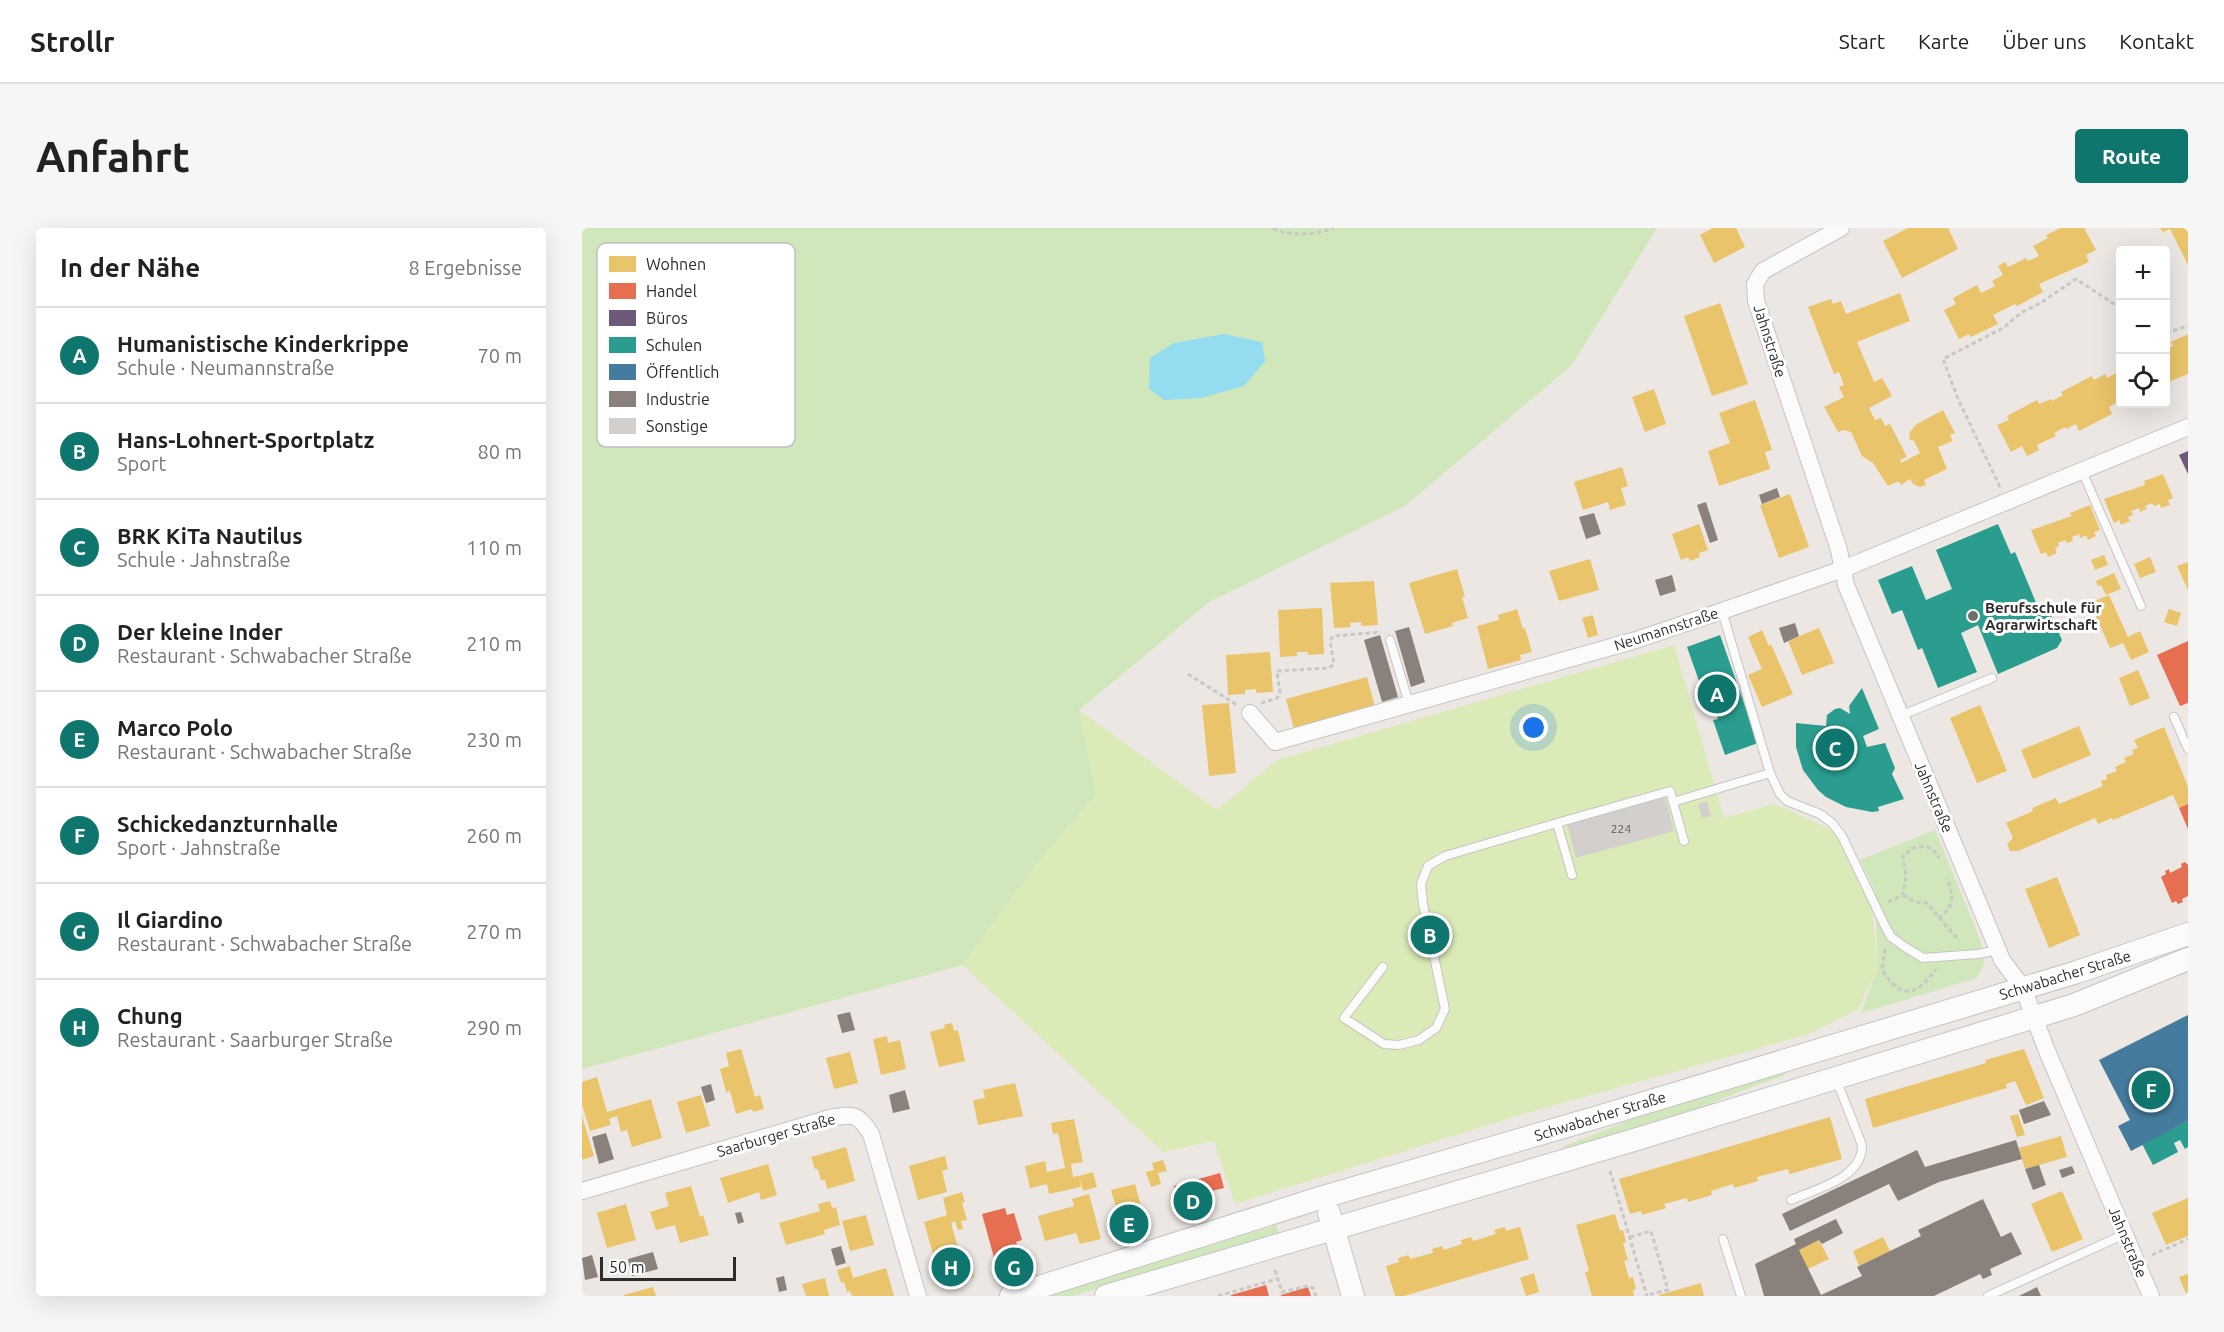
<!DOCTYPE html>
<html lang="de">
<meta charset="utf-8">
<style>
:root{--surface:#fff;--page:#f6f6f6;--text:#222;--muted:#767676;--line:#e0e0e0;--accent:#0f766e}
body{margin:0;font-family:Ubuntu,sans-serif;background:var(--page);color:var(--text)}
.controls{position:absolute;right:18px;top:18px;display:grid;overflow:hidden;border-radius:6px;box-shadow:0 6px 24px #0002}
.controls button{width:54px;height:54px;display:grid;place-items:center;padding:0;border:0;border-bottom:2px solid var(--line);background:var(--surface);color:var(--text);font:30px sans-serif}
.scale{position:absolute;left:18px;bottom:15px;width:136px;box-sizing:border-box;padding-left:6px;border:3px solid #2d2d2d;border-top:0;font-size:16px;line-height:21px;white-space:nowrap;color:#2d2d2d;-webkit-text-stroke:4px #fff;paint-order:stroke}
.you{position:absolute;left:952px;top:500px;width:21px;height:21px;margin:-15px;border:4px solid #fff;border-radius:50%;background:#1a73e8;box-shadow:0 0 0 9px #1a73e833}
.badge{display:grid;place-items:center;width:39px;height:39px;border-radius:50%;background:var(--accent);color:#fff;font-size:20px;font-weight:700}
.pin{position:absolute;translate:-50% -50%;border:3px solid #fff;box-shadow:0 2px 6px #0006}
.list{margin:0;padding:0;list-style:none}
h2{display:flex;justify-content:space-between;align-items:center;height:78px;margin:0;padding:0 24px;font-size:26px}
h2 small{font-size:20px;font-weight:400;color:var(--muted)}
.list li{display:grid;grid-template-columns:39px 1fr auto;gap:18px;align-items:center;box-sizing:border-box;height:96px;padding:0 24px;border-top:2px solid var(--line)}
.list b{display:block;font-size:22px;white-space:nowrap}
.list p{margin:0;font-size:20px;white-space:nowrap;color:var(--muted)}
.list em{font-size:20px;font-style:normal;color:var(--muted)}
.icon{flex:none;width:33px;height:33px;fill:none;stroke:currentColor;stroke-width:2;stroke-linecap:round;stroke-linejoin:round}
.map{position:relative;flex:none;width:1606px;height:1068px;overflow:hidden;border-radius:6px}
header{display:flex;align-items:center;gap:36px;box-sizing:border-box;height:84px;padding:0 30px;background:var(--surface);border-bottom:2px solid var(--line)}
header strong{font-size:28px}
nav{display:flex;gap:33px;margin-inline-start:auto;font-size:21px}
.intro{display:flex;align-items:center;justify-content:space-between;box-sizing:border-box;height:144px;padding:0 36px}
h1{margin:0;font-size:42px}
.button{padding:15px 27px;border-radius:6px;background:var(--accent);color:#fff;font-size:21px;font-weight:700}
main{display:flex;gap:36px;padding:0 36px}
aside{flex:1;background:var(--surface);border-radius:6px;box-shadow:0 6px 24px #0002}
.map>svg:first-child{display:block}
.green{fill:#cfe7ba;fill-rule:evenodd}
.pitch{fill:#dbebb8}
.water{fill:#94dcef}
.homes{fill:#e9c46a}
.shops{fill:#e76f51}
.offices{fill:#6d597a}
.schools{fill:#2a9d8f}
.public{fill:#457b9d}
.industry{fill:#8a817c}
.building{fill:#d2cfcc}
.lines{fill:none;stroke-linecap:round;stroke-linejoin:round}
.lane-casing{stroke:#c5c4c3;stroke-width:10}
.street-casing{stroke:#c5c4c3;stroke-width:18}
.secondary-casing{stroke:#c5c4c3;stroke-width:24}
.path{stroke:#c8c8c8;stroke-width:3;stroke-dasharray:4.5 3;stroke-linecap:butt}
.lane{stroke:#fcfbfb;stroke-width:8}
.street{stroke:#fcfbfb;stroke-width:16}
.secondary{stroke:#fcfbfb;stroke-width:22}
.poi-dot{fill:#706e6c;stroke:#fff;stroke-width:2}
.labels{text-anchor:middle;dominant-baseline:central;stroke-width:6;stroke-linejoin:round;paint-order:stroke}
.number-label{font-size:12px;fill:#575656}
.street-label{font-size:15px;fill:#2d2d2d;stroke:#fff}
.poi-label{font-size:15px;font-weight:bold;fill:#2d2d2d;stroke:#fff;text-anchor:start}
.key{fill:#fff;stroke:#c0c0c0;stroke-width:1.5}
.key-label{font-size:16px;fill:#2d2d2d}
</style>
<header>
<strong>Strollr</strong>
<nav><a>Start</a><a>Karte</a><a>Über uns</a><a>Kontakt</a></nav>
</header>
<div class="intro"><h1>Anfahrt</h1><a class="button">Route</a></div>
<main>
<aside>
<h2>In der Nähe<small>8 Ergebnisse</small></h2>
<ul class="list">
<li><span class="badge">A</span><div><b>Humanistische Kinderkrippe</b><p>Schule · Neumannstraße</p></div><em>70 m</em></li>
<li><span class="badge">B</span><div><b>Hans-Lohnert-Sportplatz</b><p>Sport</p></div><em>80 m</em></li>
<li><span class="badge">C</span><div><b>BRK KiTa Nautilus</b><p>Schule · Jahnstraße</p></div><em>110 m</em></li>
<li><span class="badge">D</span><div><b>Der kleine Inder</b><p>Restaurant · Schwabacher Straße</p></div><em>210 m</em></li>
<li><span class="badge">E</span><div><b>Marco Polo</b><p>Restaurant · Schwabacher Straße</p></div><em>230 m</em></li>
<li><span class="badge">F</span><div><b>Schickedanzturnhalle</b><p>Sport · Jahnstraße</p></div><em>260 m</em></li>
<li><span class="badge">G</span><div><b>Il Giardino</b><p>Restaurant · Schwabacher Straße</p></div><em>270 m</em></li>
<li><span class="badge">H</span><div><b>Chung</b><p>Restaurant · Saarburger Straße</p></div><em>290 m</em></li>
</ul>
</aside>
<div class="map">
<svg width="1606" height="1068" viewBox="0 0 1606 1068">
<rect width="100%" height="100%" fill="#ece7e2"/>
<g class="green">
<path d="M 0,0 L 1075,0 L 990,137 L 823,278 L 627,374 L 497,482 L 514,566 L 449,643 L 381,737 L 0,841 ZM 642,106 L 680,114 L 592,115 Z"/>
<polygon points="1353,602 1399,714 1402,736 1395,750 1279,785 1296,739 1293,663 1278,632"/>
<polygon points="1201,844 1202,848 1172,858 1113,882 982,922 982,918 1074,882"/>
<polygon points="694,997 697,1007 490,1068 466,1068"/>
</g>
<polygon class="pitch" points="1092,417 1142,590 1192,576 1253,603 1290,678 1296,740 1276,781 1224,807 945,885 653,976 632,913 581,924 381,737 449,643 514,566 497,482 635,582 695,532"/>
<polygon class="water" points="642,106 680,114 683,133 662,158 619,170 582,172 567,161 568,130 592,115"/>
<g class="homes">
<polygon points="1131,0 1154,0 1163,19 1132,35 1118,7"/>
<polygon points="1326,0 1366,0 1376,21 1320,50 1301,13"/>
<polygon points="1479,0 1502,0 1514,22 1504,27 1507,34 1457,56 1461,64 1435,78 1433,76 1411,87 1416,96 1389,109 1387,106 1377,111 1362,82 1374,76 1371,70 1395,57 1399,65 1413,58 1410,53 1421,47 1416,38 1423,34 1426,39 1444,30 1446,33 1457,28 1451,18 1466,10 1464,7"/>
<polygon points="1578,0 1606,0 1606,37 1588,1 1581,4"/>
<polygon points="1318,65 1328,93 1275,114 1292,154 1300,150 1310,168 1287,180 1293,192 1299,190 1303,198 1308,196 1325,229 1318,232 1319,235 1338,225 1332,213 1327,211 1328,204 1335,196 1361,182 1373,205 1368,207 1371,213 1356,219 1365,241 1342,252 1344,257 1338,259 1331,256 1328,251 1319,257 1317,253 1306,258 1291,235 1280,228 1269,204 1262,202 1256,204 1242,179 1262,169 1257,159 1262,157 1257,144 1252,146 1226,79 1249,71 1251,76 1259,73 1264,86"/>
<polygon points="1138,75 1166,156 1130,168 1102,88"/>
<polygon points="1606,106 1606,146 1584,155 1584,122 1591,118 1589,114"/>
<polygon points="1538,137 1538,173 1527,179 1530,186 1497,203 1494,196 1484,201 1483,199 1472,205 1474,208 1455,217 1457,222 1445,228 1440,218 1429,224 1415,197 1427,192 1425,188 1455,172 1457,176 1469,171 1470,173 1481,167 1479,164 1510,148 1512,152 1523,146 1525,150 1536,144 1534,140"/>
<polygon points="1072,161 1084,196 1063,204 1050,169"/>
<polygon points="1173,172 1190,222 1183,224 1188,241 1137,258 1126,223 1148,215 1137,185"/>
<polygon points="1040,239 1046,258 1039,260 1044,277 1028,282 1026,274 1001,282 992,254"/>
<polygon points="1581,246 1591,270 1586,272 1588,277 1579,280 1578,276 1572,278 1570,275 1563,278 1565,281 1558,284 1557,280 1549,283 1551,287 1546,289 1548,293 1539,297 1537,292 1532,295 1522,271 1563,257 1562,253"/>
<polygon points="1208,266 1227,319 1197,330 1178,277"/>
<polygon points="1508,277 1518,302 1512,304 1514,308 1506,312 1504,307 1498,310 1497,306 1490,309 1491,313 1485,315 1483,312 1476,315 1477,318 1473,320 1475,325 1466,329 1464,324 1459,326 1449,302 1490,288 1488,285"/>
<polygon points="1117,296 1126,322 1117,325 1118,329 1108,333 1106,329 1099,332 1090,306"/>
<polygon points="1522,327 1526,337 1513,342 1509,332"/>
<polygon points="1568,329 1574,344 1558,350 1552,336"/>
<polygon points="1008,331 1017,362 977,373 967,343"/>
<polygon points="1606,334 1606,362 1595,338"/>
<polygon points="875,341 883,369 880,369 886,390 870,395 871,398 843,406 827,355"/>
<polygon points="1532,345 1539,361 1524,367 1519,357 1516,358 1514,353"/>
<polygon points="792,353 796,397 779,398 779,394 768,395 769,399 752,400 748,355"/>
<polygon points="1527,367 1546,409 1558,403 1567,424 1549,432 1541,415 1528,420 1508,375"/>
<polygon points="740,380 742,426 726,427 726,424 715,424 715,428 698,429 696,382"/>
<polygon points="935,381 941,401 943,400 950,424 938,427 939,432 906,441 895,398 917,392 916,387"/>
<polygon points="1587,381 1599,385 1595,398 1582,394"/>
<polygon points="1011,387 1016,407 1006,410 1000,390"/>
<polygon points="1237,400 1252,435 1220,447 1206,413"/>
<polygon points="1180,402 1187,418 1189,416 1211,466 1180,479 1166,447 1180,441 1166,409"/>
<polygon points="688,424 691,464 674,465 674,461 663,462 663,466 646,467 644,427"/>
<polygon points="1556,442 1568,470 1548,478 1537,450"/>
<polygon points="785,449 793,479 712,501 704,471"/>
<polygon points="647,475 654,545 627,548 620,477"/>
<polygon points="1398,477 1425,543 1395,555 1368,490"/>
<polygon points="1497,498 1509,527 1451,551 1439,522"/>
<polygon points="1582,499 1606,559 1606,576 1597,580 1591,567 1531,592 1530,590 1516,596 1513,590 1436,623 1428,623 1425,616 1431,610 1424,595 1451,583 1450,580 1474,570 1477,576 1521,558 1519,553 1525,551 1524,547 1535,543 1533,539 1544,534 1542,530 1552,526 1550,522 1556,520 1552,512"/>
<polygon points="1475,649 1498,707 1467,720 1443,661"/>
<polygon points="370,795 372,803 376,802 383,833 357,839 348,804 363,800 362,797"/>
<polygon points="305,808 306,815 318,812 324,841 299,847 291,811"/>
<polygon points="159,821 173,869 178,867 182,881 171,884 170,881 154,886 148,863 144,864 138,841 147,838 144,825"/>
<polygon points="1442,821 1462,870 1444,877 1433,853 1424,856 1425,860 1291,900 1283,871 1404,835 1403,832"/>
<polygon points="268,824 276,855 252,861 244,830"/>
<polygon points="15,849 25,884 69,871 80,910 50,919 45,902 39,904 35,888 27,891 29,897 8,903 0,877 0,854"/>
<polygon points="433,855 441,888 396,897 391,872 403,870 401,862"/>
<polygon points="119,867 128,898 104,905 95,874"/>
<polygon points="1436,886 1443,907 1435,909 1428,888"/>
<polygon points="0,888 12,928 0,932"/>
<polygon points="1248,889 1260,931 1208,946 1206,941 1175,949 1176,953 1152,960 1151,956 1129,963 1130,967 1106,974 1105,970 1082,976 1084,980 1060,987 1059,983 1048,986 1037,951"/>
<polygon points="492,891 501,934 489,936 491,949 497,948 499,959 467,966 465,956 448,960 443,938 463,933 465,944 483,940 476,905 471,906 469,895"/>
<polygon points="1479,908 1485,929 1443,941 1437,920"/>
<polygon points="264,919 273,953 245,961 243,952 239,952 236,941 233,941 229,929"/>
<polygon points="363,928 366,941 360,943 365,964 336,972 327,938"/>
<polygon points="581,932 585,943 576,945 579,956 569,959 564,944 572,942 570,935"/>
<polygon points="186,936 195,967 179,972 177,964 146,975 138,950"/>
<polygon points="511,944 515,959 501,963 497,948"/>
<polygon points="553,956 564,997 541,1004 529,962"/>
<polygon points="109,958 118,989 121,987 127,1007 98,1015 93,997 74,1002 68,984 87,978 83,965"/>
<polygon points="1480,963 1501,1011 1470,1024 1449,976"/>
<polygon points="380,964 383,974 380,975 385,992 379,993 381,1001 376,1002 373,993 369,995 379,1031 386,1029 392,1049 373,1054 367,1034 354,1037 342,994 365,987 361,970"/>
<polygon points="507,966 519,1011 498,1016 494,1005 463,1013 456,988 492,978 490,971"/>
<polygon points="1606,970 1606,1008 1584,1017 1570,985"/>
<polygon points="248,973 250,980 254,979 258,997 242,1002 243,1006 204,1017 197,995 238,983 236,976"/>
<polygon points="44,976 54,1012 25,1020 15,985"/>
<polygon points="1033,986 1038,1003 1041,1002 1044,1014 1041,1015 1046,1032 1042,1033 1047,1050 1051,1049 1054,1061 1051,1062 1052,1068 1010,1068 1003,1044 1007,1043 994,997"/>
<polygon points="284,987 292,1017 268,1023 260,993"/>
<polygon points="923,999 924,1003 938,999 947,1031 822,1068 813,1068 804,1038 817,1034 816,1030 827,1027 828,1031 851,1025 850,1021 860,1018 862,1022 880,1016 879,1012 889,1009 891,1013 914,1006 912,1002"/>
<polygon points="1301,1009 1308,1023 1277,1038 1271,1023"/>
<polygon points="1237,1012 1247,1031 1226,1041 1217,1022"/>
<polygon points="268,1038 271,1050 304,1040 312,1068 270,1068 268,1063 265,1064 262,1054 259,1055 255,1042"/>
<polygon points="952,1045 957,1064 944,1068 938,1050"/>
<polygon points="1606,1046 1606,1068 1605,1068 1597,1049"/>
<polygon points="243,1050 247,1068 224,1068 220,1056"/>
<polygon points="1119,1055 1122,1068 1077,1068 1077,1067"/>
<polygon points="71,1059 74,1068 42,1068 42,1067"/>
</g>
<g class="shops">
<polygon points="1606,413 1606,475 1598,478 1575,427"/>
<polygon points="1606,576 1606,601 1597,580"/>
<polygon points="1603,634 1606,637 1606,668 1600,671 1601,674 1596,676 1594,673 1590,675 1579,649 1584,646 1583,643 1587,641 1588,645 1600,639 1599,636"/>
<polygon points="638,945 642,960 625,964 629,978 600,986 592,958"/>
<polygon points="423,980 425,987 432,985 440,1012 434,1014 441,1038 416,1044 400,986"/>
<polygon points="684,1057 687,1068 649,1068 649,1067"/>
<polygon points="726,1059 729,1068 699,1068 699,1067"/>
</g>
<polygon class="offices" points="1606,223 1606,246 1597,227"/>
<g class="schools">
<polygon points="1416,296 1429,326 1433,324 1455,377 1466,380 1480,412 1475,420 1416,446 1396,397 1379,405 1395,444 1356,460 1340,420 1336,422 1320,382 1310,386 1296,352 1330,338 1344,372 1370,361 1354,322"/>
<polygon points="1138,407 1176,515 1143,527 1131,492 1136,491 1122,451 1117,453 1105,419"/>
<polygon points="1280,460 1297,501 1281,508 1285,519 1303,515 1313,540 1310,546 1322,571 1296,579 1297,583 1290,584 1264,579 1244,569 1236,562 1221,542 1214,519 1214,495 1244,498 1245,487 1253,481 1258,480 1268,486 1267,478"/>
<polygon points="1606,893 1606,919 1603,921 1598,912 1592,915 1596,924 1571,937 1560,916"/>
</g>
<polygon class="public" points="1606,787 1606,893 1549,923 1536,898 1548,892 1517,832"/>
<g class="industry">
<polygon points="1195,260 1198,269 1180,276 1177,267"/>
<polygon points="1124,274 1136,312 1128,315 1115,277"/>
<polygon points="1012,285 1019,306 1004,311 997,289"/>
<polygon points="1090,347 1094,363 1078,368 1073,352"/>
<polygon points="1213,395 1217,408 1202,415 1197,400"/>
<polygon points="827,399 843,454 829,459 813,403"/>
<polygon points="798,407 816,469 800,474 782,412"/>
<polygon points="268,784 273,802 260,805 255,787"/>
<polygon points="129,856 133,872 124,875 119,859"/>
<polygon points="323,862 328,881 311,885 307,867"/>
<polygon points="1462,873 1469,887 1442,896 1437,882"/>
<polygon points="24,905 32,931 17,936 10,909"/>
<polygon points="1434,912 1440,931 1357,954 1316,973 1307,956 1208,1003 1200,986 1335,922 1343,939"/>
<polygon points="1457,937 1464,957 1451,962 1443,941"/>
<polygon points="1490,938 1493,945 1480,950 1477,942"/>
<polygon points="1401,971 1419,1009 1429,1004 1440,1026 1408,1041 1410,1047 1401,1051 1398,1046 1352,1068 1182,1068 1173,1036 1214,1016 1212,1011 1254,991 1261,1005 1240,1016 1237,1012 1217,1022 1239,1067 1280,1048 1275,1039 1339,1008 1336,1002"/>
<polygon points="159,984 162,994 156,996 153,985"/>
<polygon points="259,1018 264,1035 254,1038 249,1021"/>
<polygon points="71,1024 76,1041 50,1048 46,1031"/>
<polygon points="10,1027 16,1049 3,1052 0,1030"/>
<polygon points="202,1048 205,1062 197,1064 194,1050"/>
<polygon points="1455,1059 1459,1068 1437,1068"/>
</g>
<g class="building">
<polygon points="1083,569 1092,603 994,630 985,596"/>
<polygon points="1125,573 1129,588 1120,590 1116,576"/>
</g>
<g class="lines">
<g class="lane-casing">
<g id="lane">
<polyline points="1500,243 1559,378"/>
<polyline points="1140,383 1188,545 1198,566 1205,573 1238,586 1250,595 1260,608 1303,698 1309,709 1323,719 1341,730 1396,726 1416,722"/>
<polyline points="808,412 827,476"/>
<polyline points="1318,488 1410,450"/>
<polyline points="1592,489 1606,521"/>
<polyline points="1091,574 1188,545"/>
<polyline points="975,595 1088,563 1102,613"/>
<polyline points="801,739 762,790 802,816 817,817 837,812 854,800 863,781 841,676 839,656 846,638 863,628 975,595 990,647"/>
<path d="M 1209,972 C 1234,961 1281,950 1280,917 L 1254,851"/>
<polyline points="1141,1011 1159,1068"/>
<polyline points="1406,1068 1543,1006"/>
</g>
</g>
<g class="street-casing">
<g id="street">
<polyline points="1259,0 1181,43 1173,56 1174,73 1257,322 1264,357 1416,722 1420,732 1441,760 1465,823 1569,1068"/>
<polyline points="668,485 693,514 1054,412 1140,383 1261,341 1606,199"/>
<path d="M 0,963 L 248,890 C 272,886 275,885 289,906 L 336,1068"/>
</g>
</g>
<g class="secondary-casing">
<g id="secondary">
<polyline points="747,985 771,1068"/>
<polyline points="429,1068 741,969 1016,889 1495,744 1606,706"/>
<polyline points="524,1068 1052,912 1492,777 1606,731"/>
</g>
</g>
<g class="path">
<path d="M 691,0 C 707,10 735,6 752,0"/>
<polyline points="1584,105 1606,98"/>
<polyline points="1418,259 1376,171 1361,131 1421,100 1439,85 1460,74 1494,51 1538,80"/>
<polyline points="606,446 655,477"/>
<polyline points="679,475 695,470 698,465 695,443 747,440 752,436 748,413 751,408 799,404"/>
<polyline points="1321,667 1333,674 1345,675 1377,713"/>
<path d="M 1306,674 L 1321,667 L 1324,648 L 1321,628 L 1330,620 C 1343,618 1351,617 1357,630"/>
<path d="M 1356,690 C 1373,679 1372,668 1365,650"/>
<path d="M 1303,721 L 1300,741 C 1317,772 1335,769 1354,741"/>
<polyline points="1028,943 1065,1068"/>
<polyline points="1048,1009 1069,1003 1086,1062 1065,1067"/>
<polyline points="1570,1027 1606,1011"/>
<polyline points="693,1042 700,1064 726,1058 731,1060 734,1068"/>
<polyline points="636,1068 695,1051"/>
</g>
<use href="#lane" class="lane"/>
<use href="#street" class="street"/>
<use href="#secondary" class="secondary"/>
</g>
<circle class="poi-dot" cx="1391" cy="388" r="6"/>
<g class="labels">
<g class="number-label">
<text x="1039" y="600">224</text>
</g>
<g class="street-label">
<text transform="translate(1188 113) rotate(72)">Jahnstraße</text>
<text transform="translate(1084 401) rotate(-18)">Neumannstraße</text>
<text transform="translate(1352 569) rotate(67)">Jahnstraße</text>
<text transform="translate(1483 747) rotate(-17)">Schwabacher Straße</text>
<text transform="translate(1018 888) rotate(-17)">Schwabacher Straße</text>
<text transform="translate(194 907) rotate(-16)">Saarburger Straße</text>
<text transform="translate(1546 1014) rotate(67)">Jahnstraße</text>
</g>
<g class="poi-label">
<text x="1403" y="379">Berufsschule für<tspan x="1403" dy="17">Agrarwirtschaft</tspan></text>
</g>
</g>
<rect x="15" y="15" width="198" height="204" rx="9" class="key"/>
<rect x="27" y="28" width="27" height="16" fill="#e9c46a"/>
<rect x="27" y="55" width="27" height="16" fill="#e76f51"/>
<rect x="27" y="82" width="27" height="16" fill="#6d597a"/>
<rect x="27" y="109" width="27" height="16" fill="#2a9d8f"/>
<rect x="27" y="136" width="27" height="16" fill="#457b9d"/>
<rect x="27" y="163" width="27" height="16" fill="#8a817c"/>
<rect x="27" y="190" width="27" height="16" fill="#d2cfcc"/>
<g class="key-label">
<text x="64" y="42">Wohnen</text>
<text x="64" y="69">Handel</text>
<text x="64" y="96">Büros</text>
<text x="64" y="123">Schulen</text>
<text x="64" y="150">Öffentlich</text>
<text x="64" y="177">Industrie</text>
<text x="64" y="204">Sonstige</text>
</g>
</svg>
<div class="controls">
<button>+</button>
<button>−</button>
<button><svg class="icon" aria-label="locate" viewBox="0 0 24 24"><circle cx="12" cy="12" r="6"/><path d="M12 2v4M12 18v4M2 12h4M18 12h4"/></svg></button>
</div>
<div class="scale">50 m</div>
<div class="you"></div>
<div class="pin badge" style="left:1135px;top:466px">A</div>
<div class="pin badge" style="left:848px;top:707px">B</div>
<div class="pin badge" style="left:1253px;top:520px">C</div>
<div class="pin badge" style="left:611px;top:973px">D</div>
<div class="pin badge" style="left:547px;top:996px">E</div>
<div class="pin badge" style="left:1569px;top:862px">F</div>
<div class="pin badge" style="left:432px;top:1039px">G</div>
<div class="pin badge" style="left:369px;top:1039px">H</div>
</div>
</main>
